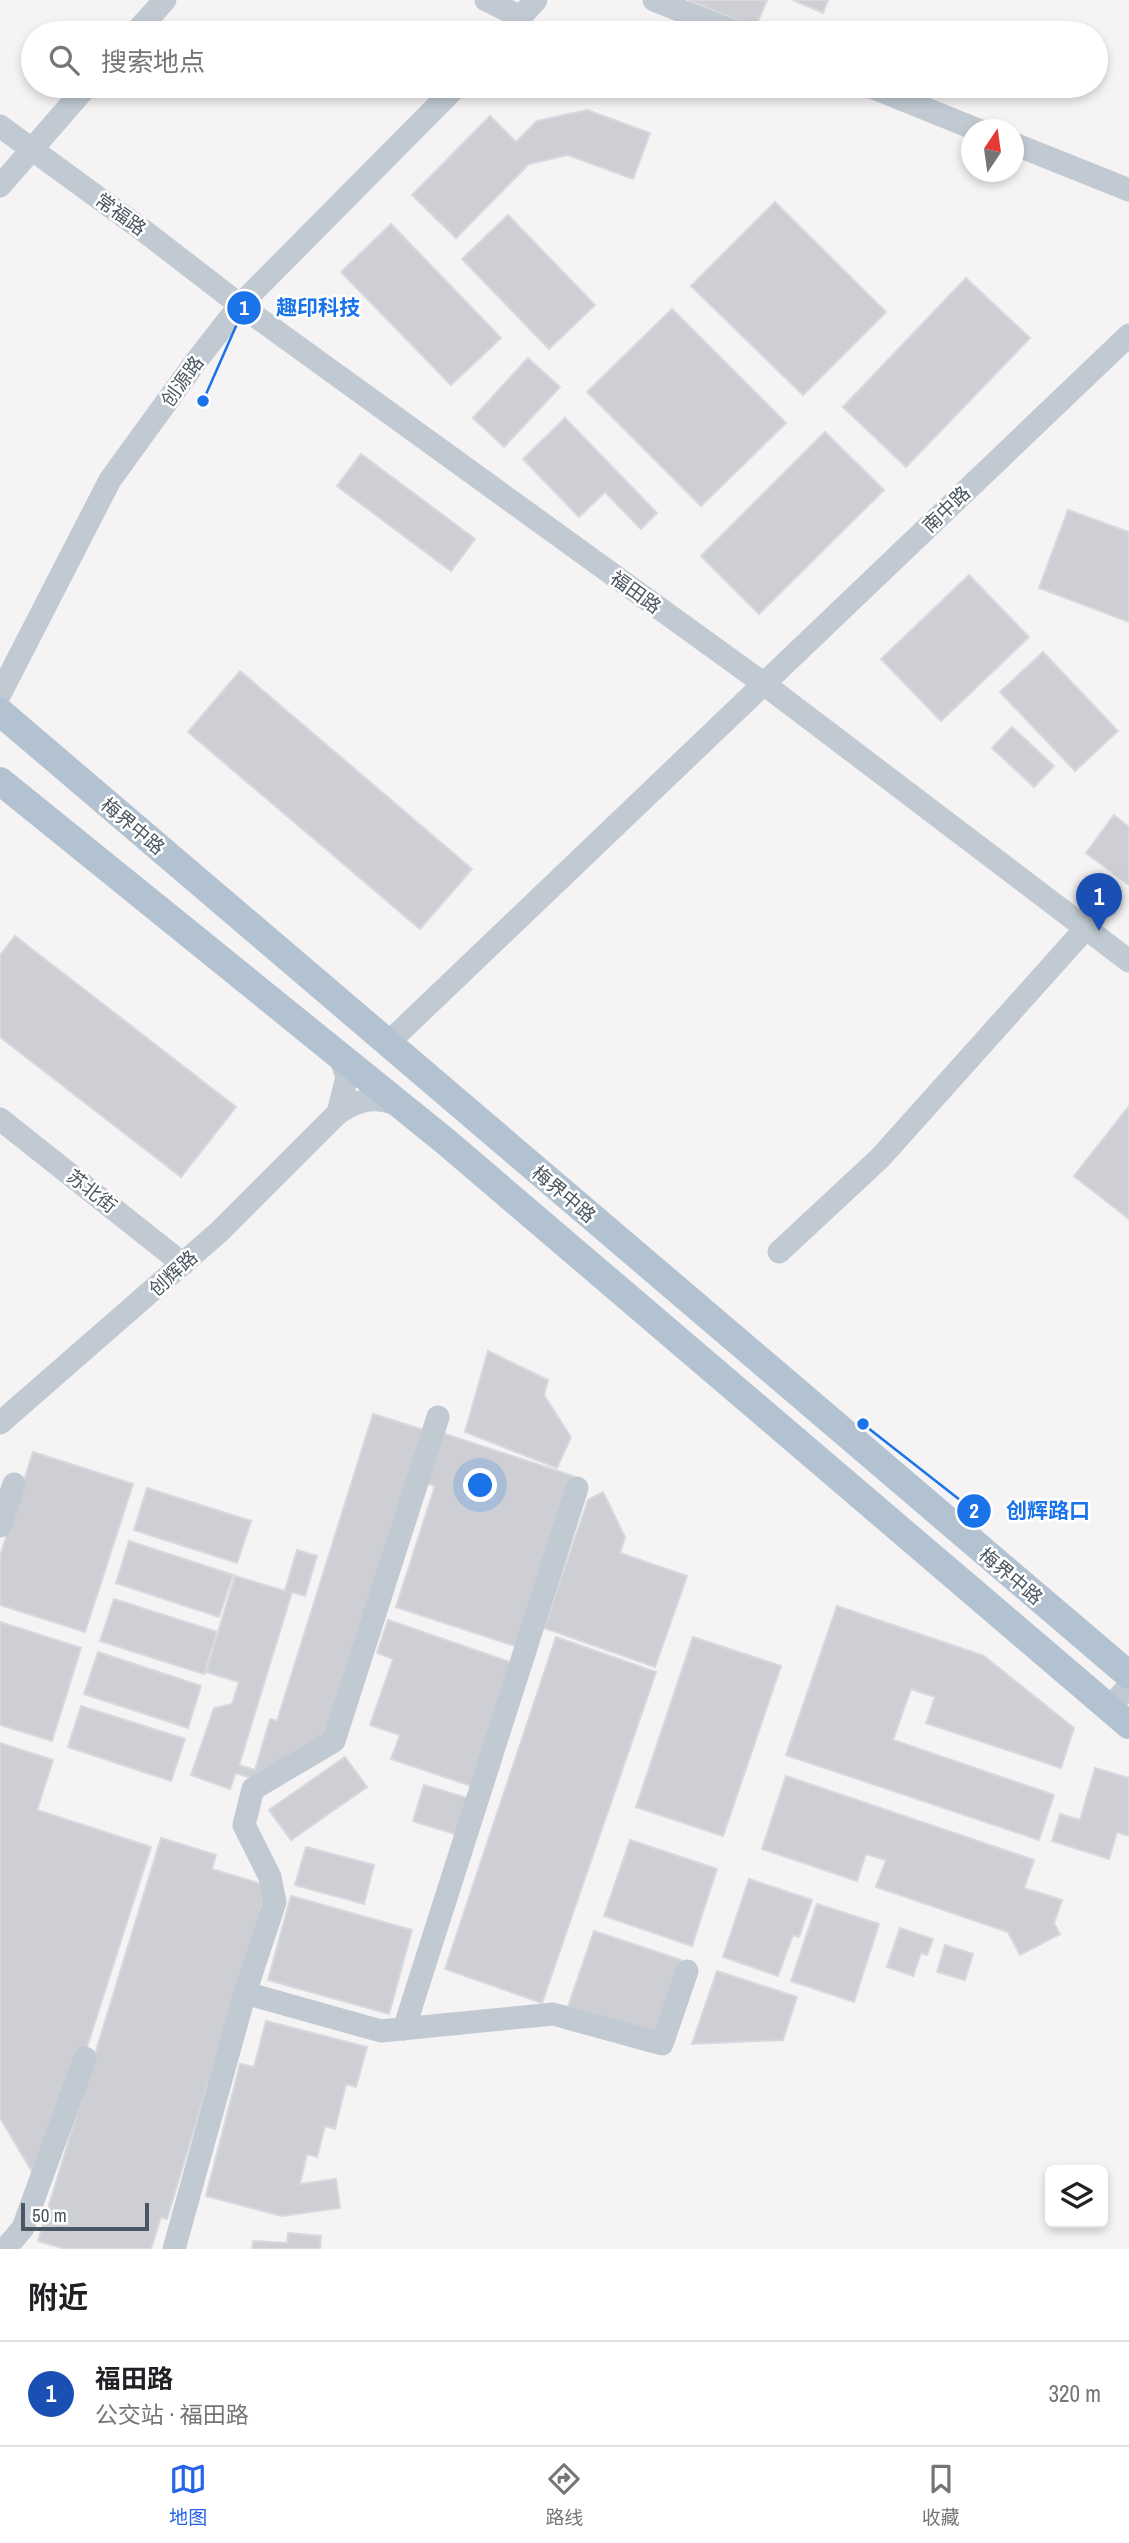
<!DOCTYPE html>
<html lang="zh">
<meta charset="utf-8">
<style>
:root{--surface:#fff;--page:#f6f6f6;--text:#202124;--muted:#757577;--line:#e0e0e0;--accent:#2563eb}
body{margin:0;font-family:"Archivo Narrow","Noto Sans SC",sans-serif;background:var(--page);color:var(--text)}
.controls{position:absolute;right:21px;bottom:21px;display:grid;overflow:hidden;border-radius:10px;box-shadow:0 4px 10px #0003}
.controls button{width:63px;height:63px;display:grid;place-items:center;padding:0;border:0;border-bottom:2px solid var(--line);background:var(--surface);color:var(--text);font:35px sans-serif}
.compass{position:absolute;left:961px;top:119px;width:63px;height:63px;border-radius:50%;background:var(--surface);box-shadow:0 4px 10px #0003;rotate:13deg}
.scale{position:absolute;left:21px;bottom:18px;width:128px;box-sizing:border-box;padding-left:7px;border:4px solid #4a5661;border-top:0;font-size:19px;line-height:24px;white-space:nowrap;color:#4a5661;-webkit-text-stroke:5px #fff;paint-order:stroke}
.you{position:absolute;left:481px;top:1486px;width:24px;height:24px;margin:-18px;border:5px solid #fff;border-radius:50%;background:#1a73e8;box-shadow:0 0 0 10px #1a73e833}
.badge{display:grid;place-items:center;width:46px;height:46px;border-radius:50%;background:var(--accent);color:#fff;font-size:23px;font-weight:700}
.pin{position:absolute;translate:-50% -58px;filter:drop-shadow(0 2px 4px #0008)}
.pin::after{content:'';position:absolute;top:37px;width:24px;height:21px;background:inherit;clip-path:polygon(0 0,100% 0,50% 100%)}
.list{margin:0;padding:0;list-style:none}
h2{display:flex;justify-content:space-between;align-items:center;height:91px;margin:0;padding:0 28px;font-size:30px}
h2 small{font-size:23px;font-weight:400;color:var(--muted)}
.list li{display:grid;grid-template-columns:46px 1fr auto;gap:21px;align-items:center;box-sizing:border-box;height:105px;padding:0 28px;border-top:2px solid var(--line)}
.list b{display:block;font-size:26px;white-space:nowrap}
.list p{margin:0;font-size:23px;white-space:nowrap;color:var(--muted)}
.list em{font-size:23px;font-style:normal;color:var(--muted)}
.icon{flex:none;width:38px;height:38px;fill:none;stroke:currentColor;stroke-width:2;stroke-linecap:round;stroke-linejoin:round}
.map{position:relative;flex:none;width:1129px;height:2249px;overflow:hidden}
.search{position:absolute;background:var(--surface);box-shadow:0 4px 10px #0003;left:21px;right:21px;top:21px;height:77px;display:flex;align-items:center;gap:18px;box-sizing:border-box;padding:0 24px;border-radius:38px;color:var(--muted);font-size:26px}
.sheet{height:196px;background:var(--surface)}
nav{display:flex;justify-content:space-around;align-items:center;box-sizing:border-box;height:98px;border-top:2px solid var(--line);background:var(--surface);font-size:19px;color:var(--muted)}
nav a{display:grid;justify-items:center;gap:4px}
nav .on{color:var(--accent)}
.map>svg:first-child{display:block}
.building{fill:#cdcfd5;stroke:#d7d9de;stroke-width:2}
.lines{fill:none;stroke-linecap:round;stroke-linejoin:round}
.minor{stroke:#c1cad2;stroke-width:23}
.major{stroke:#b3c2d1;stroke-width:28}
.labels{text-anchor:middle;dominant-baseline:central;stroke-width:5;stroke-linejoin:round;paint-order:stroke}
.street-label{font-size:19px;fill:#4a5661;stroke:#fff}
.leader{fill:none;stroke:#1a73e8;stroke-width:2.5}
.callout-dot{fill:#1a73e8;stroke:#fff;stroke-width:2.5}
.mark-label{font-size:21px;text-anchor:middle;font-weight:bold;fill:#fff}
.callout-label{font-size:21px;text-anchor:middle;font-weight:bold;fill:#1a73e8;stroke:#fff;stroke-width:5;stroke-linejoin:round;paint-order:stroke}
</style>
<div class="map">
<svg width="1129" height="2249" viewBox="0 0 1129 2249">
<rect width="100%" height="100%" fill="#f5f3f3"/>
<g class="building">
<polygon points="688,0 767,0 755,28"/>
<polygon points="793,0 828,0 823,13"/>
<polygon points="587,110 650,133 633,179 568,155 529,164 456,238 412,195 490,116 516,142 537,121"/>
<polygon points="775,202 886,312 803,395 691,286"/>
<polygon points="508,215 595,305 549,349 462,259"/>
<polygon points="391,224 501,338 451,385 341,272"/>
<polygon points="966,278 1030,338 906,467 843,407"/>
<polygon points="672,309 786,423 701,506 587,392"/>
<polygon points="528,358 560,387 504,447 473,418"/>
<polygon points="565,418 657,513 641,529 605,492 579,517 523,459"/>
<polygon points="825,432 884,490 759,614 701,556"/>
<polygon points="361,454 475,539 451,571 337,486"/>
<polygon points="1068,510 1129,532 1129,622 1039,588"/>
<polygon points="969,575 1029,637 941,721 881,659"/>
<polygon points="1043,652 1118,731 1075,771 1000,692"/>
<polygon points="240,671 472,869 420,929 188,732"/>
<polygon points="1012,727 1054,766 1034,787 992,748"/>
<polygon points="1114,815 1129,827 1129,885 1086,853"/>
<polygon points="15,936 236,1107 181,1177 0,1037 0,955"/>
<polygon points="1129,1106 1129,1219 1074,1176"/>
<polygon points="488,1351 548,1380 544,1395 571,1437 557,1468 465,1432"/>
<polygon points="373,1414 427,1431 331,1738 257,1780 236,1773 230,1789 191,1775 214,1708 232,1704 239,1682 206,1672 235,1576 285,1591 297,1550 317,1556 305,1596 292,1592 239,1765 255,1770 270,1719 277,1721"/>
<polygon points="436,1431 573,1476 518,1647 396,1607 435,1486 420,1481"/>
<polygon points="33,1452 133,1484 85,1632 0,1605 0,1556"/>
<polygon points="147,1488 251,1521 237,1563 134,1530"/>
<polygon points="603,1492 625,1537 620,1553 687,1576 655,1667 544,1628 588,1500"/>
<polygon points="129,1541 233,1575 219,1617 116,1583"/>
<polygon points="114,1599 217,1632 204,1674 100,1641"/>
<polygon points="837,1606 984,1656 1074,1728 1061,1768 926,1723 935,1697 911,1689 893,1740 1054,1795 1039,1840 786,1755"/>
<polygon points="388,1620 513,1663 471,1786 391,1759 400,1735 370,1725 393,1659 377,1653"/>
<polygon points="0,1622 81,1648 52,1741 0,1725"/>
<polygon points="556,1637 656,1672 542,2003 445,1969"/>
<polygon points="693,1637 781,1666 723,1836 636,1807"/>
<polygon points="98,1652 201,1686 188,1728 84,1694"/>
<polygon points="81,1706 185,1739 171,1781 68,1747"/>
<polygon points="0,1743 53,1760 37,1810 151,1847 42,2188 0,2118"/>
<polygon points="345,1757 367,1787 291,1840 269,1810"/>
<polygon points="1095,1768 1129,1778 1129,1836 1117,1832 1109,1859 1052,1841 1060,1814 1080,1820"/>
<polygon points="786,1776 1034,1860 1024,1888 1062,1900 1054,1923 1060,1934 1020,1955 1008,1932 876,1887 886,1860 866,1854 857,1881 762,1849"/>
<polygon points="424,1785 470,1799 458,1835 413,1821"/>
<polygon points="161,1838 216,1855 212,1869 268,1886 167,2219 161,2217 151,2249 66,2249 38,2241"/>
<polygon points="630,1840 717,1869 692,1946 604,1916"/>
<polygon points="306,1847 374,1865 364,1904 295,1885"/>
<polygon points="749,1879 812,1900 799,1937 793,1935 778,1976 723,1957"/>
<polygon points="291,1896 412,1930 389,2014 268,1980"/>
<polygon points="817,1904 879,1924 854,2002 791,1981"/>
<polygon points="900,1928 933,1939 927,1955 921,1953 913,1976 887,1967"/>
<polygon points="594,1931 681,1960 655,2037 568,2007"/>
<polygon points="945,1945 973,1954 965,1980 937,1972"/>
<polygon points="717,1971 797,1997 783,2040 692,2044"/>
<polygon points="266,2021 367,2047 356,2087 346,2084 335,2129 325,2126 317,2157 307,2154 300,2184 336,2179 340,2208 282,2216 206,2196 240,2064 254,2067"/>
<polygon points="288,2233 321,2236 320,2249 252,2249 253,2241 287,2243"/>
</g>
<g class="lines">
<g class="minor">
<polyline points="486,0 521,17"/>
<polyline points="654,0 737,33"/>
<polyline points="135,33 165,0"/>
<polyline points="506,33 536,0"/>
<polyline points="869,86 978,130"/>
<polyline points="0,126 148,234 240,305 764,684 1129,961"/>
<polyline points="1014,144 1129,190"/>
<polyline points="0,186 87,86"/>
<polyline points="0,694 110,480 197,360 240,305 457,86"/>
<polyline points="388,1043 1129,335"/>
<path d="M 340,1056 L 347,1077 L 338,1113 C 361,1098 375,1096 400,1105"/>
<polyline points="0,1119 183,1264"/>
<polyline points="779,1252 880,1158 1086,928"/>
<polyline points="0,1423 219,1232 338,1113"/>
<polyline points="0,1526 14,1484"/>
<polyline points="1109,1708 1129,1686"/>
<polyline points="245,1993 381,2031 553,2014 662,2044 687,1971"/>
<polyline points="404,2029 577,1488"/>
<polyline points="5,2249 23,2228 85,2058"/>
<polyline points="174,2249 245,1993 275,1902 270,1877 244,1825 253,1789 334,1741 438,1417"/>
</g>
<g class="major">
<polyline points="0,712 1129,1675"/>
<polyline points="0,781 445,1141 1129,1725"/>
</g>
</g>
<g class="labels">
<g class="street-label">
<text transform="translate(121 214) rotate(36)">常福路</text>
<text transform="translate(182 381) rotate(-54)">创源路</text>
<text transform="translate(946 509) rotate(-44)">南中路</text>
<text transform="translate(636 592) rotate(36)">福田路</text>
<text transform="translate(133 826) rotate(40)">梅界中路</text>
<text transform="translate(92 1191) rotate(38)">苏北街</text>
<text transform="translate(564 1194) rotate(40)">梅界中路</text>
<text transform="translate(173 1273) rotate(-42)">创辉路</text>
<text transform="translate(1011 1576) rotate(40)">梅界中路</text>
</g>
</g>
<path class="leader" d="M203 401L244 308M863 1424L974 1511"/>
<g class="callout-dot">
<circle cx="203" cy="401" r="7"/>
<circle cx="863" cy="1424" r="7"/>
<circle cx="244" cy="308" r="18"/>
<circle cx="974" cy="1511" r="18"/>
</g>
<g class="mark-label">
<text x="244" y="315">1</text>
<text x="974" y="1518">2</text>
</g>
<g class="callout-label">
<text x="318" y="315">趣印科技</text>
<text x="1048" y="1518">创辉路口</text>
</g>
</svg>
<div class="controls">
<button><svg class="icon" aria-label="layers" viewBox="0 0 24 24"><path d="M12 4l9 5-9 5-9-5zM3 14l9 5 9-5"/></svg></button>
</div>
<svg class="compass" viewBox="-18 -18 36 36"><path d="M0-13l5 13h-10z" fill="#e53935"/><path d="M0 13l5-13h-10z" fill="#757577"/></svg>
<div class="scale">50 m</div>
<div class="you"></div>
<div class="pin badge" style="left:1099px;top:931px;background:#1a4fb4">1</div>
<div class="search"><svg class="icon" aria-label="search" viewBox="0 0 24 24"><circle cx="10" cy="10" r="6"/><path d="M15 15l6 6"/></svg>搜索地点</div>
</div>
<section class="sheet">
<h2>附近<small></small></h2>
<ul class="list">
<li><span class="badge" style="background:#1a4fb4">1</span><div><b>福田路</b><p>公交站 · 福田路</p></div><em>320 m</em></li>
</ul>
</section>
<nav>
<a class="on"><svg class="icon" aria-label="map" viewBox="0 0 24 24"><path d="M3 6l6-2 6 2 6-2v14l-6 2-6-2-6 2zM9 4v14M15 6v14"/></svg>地图</a>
<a><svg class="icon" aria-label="directions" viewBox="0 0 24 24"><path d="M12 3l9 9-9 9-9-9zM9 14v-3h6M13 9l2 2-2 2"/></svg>路线</a>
<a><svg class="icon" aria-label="saved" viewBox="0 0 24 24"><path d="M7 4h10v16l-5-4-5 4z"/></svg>收藏</a>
</nav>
